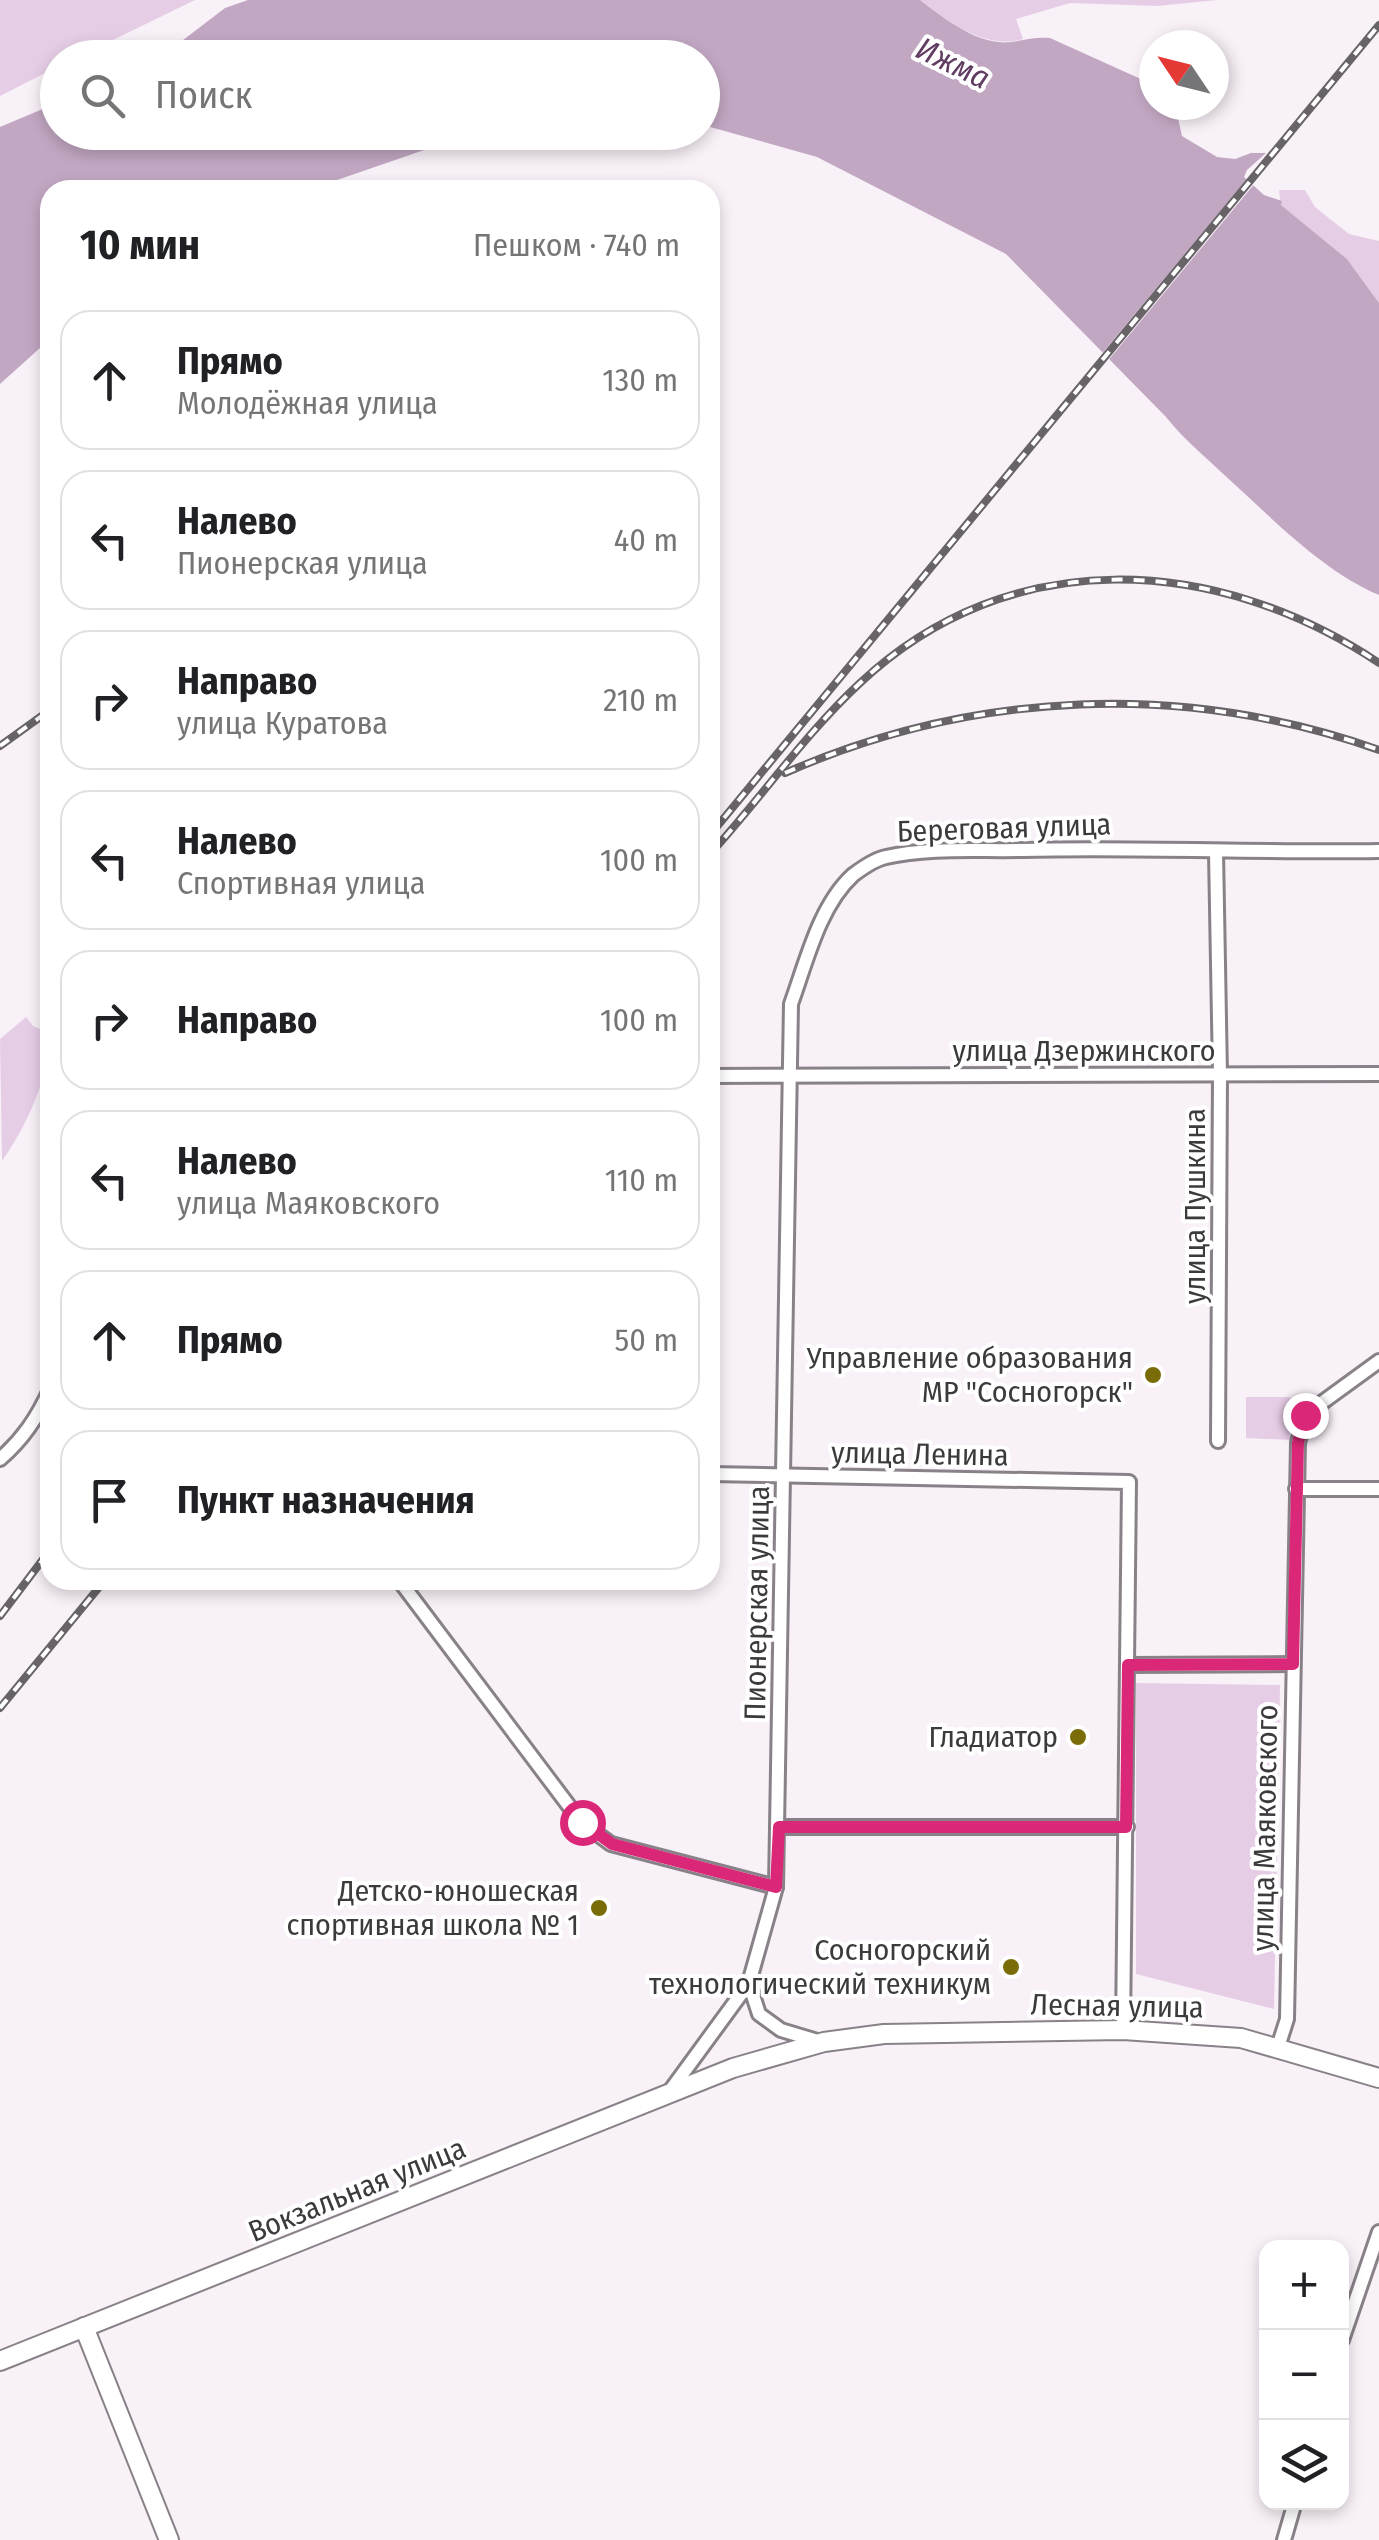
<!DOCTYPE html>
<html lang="ru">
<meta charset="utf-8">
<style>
:root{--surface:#fff;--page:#f6f6f6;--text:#202124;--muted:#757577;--line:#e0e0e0}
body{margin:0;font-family:"Fira Sans Condensed",sans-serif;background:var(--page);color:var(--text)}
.controls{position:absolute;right:30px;bottom:30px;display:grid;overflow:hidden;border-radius:20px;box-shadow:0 5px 15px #0003}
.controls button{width:90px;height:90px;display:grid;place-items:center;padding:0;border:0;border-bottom:2px solid var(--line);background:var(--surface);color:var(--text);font:50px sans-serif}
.compass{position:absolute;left:1139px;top:30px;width:90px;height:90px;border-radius:50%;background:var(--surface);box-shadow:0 5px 15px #0003;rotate:305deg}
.stop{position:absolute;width:30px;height:30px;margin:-22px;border:8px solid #db2777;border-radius:50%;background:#fff}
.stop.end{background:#db2777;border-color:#fff;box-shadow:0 2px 10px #0008}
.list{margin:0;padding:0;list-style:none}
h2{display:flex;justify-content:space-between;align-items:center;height:130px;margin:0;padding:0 40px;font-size:42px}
h2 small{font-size:32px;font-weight:400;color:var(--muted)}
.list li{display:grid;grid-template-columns:65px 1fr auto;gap:30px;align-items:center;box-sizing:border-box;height:140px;margin:0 20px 20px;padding:0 20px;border:2px solid var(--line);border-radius:30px}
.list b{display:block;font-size:38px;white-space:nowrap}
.list p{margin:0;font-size:32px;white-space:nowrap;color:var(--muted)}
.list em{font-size:32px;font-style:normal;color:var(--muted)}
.icon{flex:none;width:55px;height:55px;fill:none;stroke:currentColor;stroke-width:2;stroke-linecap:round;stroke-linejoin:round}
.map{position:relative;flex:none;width:1379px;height:2540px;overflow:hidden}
.search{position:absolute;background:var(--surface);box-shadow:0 5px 15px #0003;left:40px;top:40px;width:680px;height:110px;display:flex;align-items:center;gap:25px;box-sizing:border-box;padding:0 35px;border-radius:55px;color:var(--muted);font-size:38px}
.panel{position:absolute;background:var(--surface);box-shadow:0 5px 15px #0003;left:40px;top:180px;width:680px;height:1410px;border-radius:30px}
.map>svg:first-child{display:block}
.green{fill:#e6cde6}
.water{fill:#c2a7c2}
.pier{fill:#f8f1f8}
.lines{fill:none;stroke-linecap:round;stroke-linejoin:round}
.street-casing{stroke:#888288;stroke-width:18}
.secondary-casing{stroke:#888288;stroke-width:22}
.street{stroke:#fff;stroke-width:12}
.secondary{stroke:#fff;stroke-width:18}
.rail-casing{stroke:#676367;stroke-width:8}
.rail{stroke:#fff;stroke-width:4;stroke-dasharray:11;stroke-linecap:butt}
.route{stroke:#db2777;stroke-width:12}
.poi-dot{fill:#7a6d09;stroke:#fff;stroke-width:4}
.labels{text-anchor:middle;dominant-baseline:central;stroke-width:8;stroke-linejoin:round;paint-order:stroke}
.street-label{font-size:30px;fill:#3d3a3d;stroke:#fff}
.poi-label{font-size:30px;fill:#3d3a3d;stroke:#fff;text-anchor:end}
.water-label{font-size:32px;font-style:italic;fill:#613c62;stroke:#fff}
</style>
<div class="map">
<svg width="1379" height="2540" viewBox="0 0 1379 2540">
<rect width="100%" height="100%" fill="#f8f1f8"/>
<g class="green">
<polygon points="0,0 195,0 78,57 58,58 57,67 0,96"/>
<path d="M 920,0 L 1218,0 L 1157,6 L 1070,3 L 1016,19 L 1023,39 C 985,50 949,22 920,0 Z"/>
<polygon points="1279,190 1305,190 1315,207 1349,234 1379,241 1379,303 1347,259 1281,205"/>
<path d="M 26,1017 L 33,1026 L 50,1033 C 50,1076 26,1127 2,1161 L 0,1039 Z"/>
<polygon points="1246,1397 1290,1397 1290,1440 1246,1438"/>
<polygon points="1136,1683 1280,1685 1274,2009 1136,1974"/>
</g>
<g class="water">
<path d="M 248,0 L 920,0 C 945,19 979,46 1011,42 C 1025,40 1035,37 1050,38 L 1154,85 L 1154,105 L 1175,105 L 1182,136 L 1217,157 L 1235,159 L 1251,153 L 1266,153 L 1247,170 L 1244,177 L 1264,195 L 1282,201 L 1281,205 L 1347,259 L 1379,303 L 1379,595 C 1323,571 1276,522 1232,482 C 1209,460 1185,441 1166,417 L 1006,254 L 817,157 L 703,125 L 702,58 L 141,58 L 174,47 L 225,8 Z"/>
<polygon points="57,103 58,132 547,133 459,138 308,190 50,190 50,339 0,384 0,127"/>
</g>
<polygon class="pier" points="1251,174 1256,182 1106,363 1100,356"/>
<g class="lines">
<g class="street-casing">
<g id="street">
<polyline points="1216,852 1220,1075 1218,1441"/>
<polyline points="710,1076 1379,1074"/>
<path d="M 0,1459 C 23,1439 37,1418 50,1390"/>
<polyline points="710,1474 1129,1482 1123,2030"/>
<polyline points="1296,1489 1379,1489"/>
<polyline points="399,1580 581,1822 611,1844 776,1887"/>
<polyline points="1128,1665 1293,1664"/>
<polyline points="779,1827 1127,1827"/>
<polyline points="749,1983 759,2014 781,2030 821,2042"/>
<polyline points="1278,2047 1287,2019 1298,1443 1305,1415 1379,1361"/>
<path d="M 670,2091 L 749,1983 L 776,1887 L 791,1004 C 806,963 819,906 853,875 C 861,869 876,859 886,857 C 929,847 978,851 1022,850 C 1142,847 1260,853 1379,851"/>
<polyline points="1342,2340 1379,2232"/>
<polyline points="1284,2540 1295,2502"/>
</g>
</g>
<g class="secondary-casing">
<g id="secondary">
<polyline points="84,2327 169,2540"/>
<polyline points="0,2361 733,2068 824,2042 884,2034 1123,2030 1241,2038 1379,2078"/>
</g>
</g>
<use href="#street" class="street"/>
<use href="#secondary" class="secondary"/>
<g class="rail-casing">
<g id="rail">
<polyline points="0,746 50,710"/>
<path d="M 785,773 C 974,690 1184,681 1379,750"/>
<polyline points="710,835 1379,25"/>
<path d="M 710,854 C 761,798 805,734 860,683 C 1010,542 1217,555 1379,663"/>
<polyline points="0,1616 50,1550"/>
<polyline points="0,1708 105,1580"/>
</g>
</g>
<use href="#rail" class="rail"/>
</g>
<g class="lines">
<polyline class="route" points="582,1822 612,1844 776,1887 779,1827 1126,1827 1128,1665 1293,1664 1298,1443 1305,1415"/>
</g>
<g class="poi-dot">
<circle cx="1153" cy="1375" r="10"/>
<circle cx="1078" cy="1737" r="10"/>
<circle cx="599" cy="1908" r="10"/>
<circle cx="1011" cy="1967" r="10"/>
</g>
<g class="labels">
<g class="street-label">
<text transform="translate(1004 828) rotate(-2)">Береговая улица</text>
<text x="1084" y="1051">улица Дзержинского</text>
<text transform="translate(1195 1206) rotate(-90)">улица Пушкина</text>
<text transform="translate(920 1454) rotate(1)">улица Ленина</text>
<text transform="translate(757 1603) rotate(-89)">Пионерская улица</text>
<text transform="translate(1265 1828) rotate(-89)">улица Маяковского</text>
<text transform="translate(1117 2006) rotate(1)">Лесная улица</text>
<text transform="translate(357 2190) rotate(-22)">Вокзальная улица</text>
</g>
<g class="poi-label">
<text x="1133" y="1358">Управление образования<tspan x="1133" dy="34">МР "Сосногорск"</tspan></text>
<text x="1058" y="1737">Гладиатор</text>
<text x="579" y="1891">Детско-юношеская<tspan x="579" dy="34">спортивная школа № 1</tspan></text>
<text x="991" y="1950">Сосногорский<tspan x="991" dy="34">технологический техникум</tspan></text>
</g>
<g class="water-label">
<text transform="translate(953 63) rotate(26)">Ижма</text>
</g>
</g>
</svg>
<div class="controls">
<button>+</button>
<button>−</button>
<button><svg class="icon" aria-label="layers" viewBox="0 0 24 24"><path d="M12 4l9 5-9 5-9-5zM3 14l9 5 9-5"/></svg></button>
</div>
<svg class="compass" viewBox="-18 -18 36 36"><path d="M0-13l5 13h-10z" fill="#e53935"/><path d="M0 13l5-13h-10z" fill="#757577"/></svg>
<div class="stop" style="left:582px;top:1822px"></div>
<div class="stop end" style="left:1305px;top:1415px"></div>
<div class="search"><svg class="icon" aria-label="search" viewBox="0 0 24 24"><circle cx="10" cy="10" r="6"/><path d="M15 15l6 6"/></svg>Поиск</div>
<section class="panel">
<h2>10 мин<small>Пешком · 740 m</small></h2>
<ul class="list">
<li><svg class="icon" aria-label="ahead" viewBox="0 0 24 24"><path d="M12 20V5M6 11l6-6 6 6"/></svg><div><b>Прямо</b><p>Молодёжная улица</p></div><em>130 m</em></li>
<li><svg class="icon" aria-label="left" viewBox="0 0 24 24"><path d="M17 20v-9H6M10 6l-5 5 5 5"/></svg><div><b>Налево</b><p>Пионерская улица</p></div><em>40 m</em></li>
<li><svg class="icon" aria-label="right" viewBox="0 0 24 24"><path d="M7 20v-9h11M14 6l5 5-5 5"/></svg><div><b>Направо</b><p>улица Куратова</p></div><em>210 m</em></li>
<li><svg class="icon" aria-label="left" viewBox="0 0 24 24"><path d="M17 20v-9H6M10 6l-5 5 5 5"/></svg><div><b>Налево</b><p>Спортивная улица</p></div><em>100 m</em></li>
<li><svg class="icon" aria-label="right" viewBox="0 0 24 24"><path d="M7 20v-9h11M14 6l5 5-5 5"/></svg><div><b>Направо</b></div><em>100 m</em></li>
<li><svg class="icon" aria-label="left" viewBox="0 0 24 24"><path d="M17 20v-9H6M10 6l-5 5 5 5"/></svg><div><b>Налево</b><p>улица Маяковского</p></div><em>110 m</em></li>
<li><svg class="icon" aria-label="ahead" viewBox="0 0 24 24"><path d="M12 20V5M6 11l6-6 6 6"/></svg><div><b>Прямо</b></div><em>50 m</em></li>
<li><svg class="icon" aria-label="arrive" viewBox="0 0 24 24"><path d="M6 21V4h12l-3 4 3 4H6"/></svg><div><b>Пункт назначения</b></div></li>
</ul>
</section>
</div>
